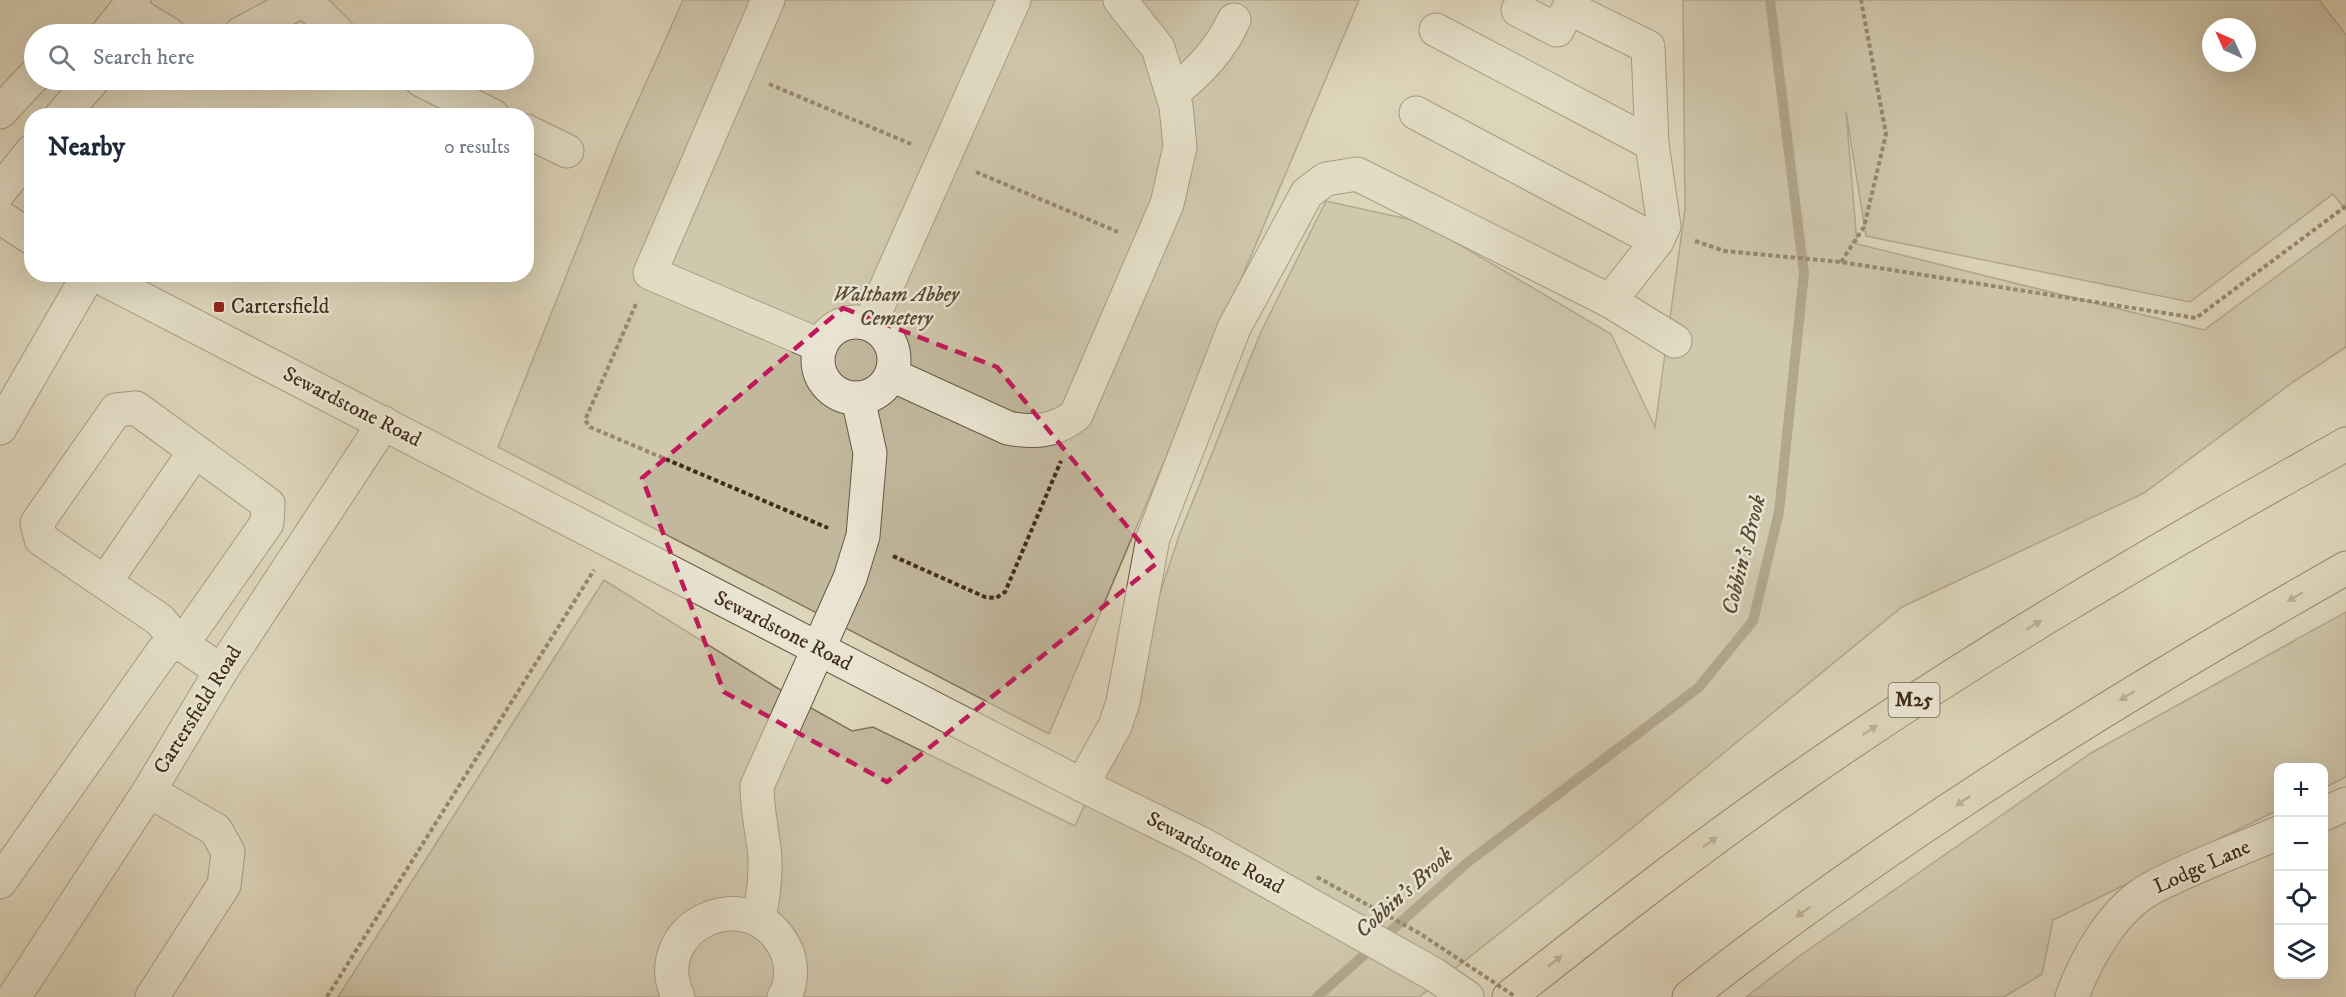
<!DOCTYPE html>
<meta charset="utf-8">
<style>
:root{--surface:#fff;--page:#f6f6f7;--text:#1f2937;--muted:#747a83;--line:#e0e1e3}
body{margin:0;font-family:"IM FELL DW Pica",serif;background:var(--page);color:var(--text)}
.controls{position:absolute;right:18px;bottom:18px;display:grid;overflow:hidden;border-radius:12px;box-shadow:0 6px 24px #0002}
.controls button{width:54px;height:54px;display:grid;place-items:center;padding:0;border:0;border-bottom:2px solid var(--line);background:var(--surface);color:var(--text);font:30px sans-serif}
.compass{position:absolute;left:2202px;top:18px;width:54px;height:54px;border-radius:50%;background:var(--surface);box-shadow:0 6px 24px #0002;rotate:315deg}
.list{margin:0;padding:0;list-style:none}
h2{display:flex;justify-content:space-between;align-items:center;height:78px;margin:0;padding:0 24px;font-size:26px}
h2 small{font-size:20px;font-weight:400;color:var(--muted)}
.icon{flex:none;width:33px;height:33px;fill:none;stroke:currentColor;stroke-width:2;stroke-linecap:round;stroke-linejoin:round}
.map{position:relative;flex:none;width:2346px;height:997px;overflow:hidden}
.search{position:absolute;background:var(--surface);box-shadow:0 6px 24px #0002;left:24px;top:24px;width:510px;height:66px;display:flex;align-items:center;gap:15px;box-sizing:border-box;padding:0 21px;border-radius:33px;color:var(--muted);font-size:22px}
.panel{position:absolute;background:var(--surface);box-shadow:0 6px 24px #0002;left:24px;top:108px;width:510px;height:174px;border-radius:24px}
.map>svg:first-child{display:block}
.green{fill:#c2b89e;stroke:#81725b;stroke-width:1.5;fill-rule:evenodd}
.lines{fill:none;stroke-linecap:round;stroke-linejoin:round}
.stream{stroke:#7e7058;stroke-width:10}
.minor-casing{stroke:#675740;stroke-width:35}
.highway-casing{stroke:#402d18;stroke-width:35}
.path{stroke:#402d18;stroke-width:4;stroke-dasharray:4.5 3;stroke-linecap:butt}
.minor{stroke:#e9e4d2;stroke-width:33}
.highway{stroke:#ddd5ba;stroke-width:33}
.path-bridge{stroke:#402d18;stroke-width:4;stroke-dasharray:4.5 3;stroke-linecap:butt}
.oneway{fill:#8e8169}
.marked{fill:none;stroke:#c2185b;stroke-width:4.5;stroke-dasharray:12 8;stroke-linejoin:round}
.poi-dot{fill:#8f2418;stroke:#e9e4d2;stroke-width:2}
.labels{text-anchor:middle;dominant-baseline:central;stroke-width:5;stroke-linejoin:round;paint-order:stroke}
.shield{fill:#e9e4d2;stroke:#736450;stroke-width:1.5}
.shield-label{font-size:20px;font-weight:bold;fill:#402d18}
.park-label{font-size:21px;font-style:italic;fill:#5a4933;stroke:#e9e4d2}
.poi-label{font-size:21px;fill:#402d18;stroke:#e9e4d2;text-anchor:start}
.street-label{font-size:21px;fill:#402d18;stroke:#e9e4d2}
.water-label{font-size:22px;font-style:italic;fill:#5a4933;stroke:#e9e4d2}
</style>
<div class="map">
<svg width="2346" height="997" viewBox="0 0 2346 997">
<rect width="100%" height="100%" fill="#ddd5ba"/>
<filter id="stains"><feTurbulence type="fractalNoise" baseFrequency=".00333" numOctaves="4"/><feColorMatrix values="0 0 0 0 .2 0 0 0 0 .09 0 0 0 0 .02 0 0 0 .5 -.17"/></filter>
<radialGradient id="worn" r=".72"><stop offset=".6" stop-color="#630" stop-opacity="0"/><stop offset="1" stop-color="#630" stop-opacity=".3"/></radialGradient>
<g class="green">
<polygon points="683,0 1359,0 1049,734 498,447 619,143"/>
<path d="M 1683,0 L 2319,0 L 2346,35 L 2346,210 L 2333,194 L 2190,302 L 1866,236 L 1846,111 L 1857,244 L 2204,330 L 2346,225 L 2346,347 L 2293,382 L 2144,493 L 1902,607 L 1610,846 L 1419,997 L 338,997 L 604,580 L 795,699 L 852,731 L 873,727 L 1075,826 L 1102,767 L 1180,533 L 1260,334 L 1326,201 L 1421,222 L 1611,334 L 1655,427 L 1685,209 ZM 2211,27 L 2247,27 L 2247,63 L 2211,63 Z"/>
<polygon points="2346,612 2346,777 2324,788 2324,768 2278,768 2278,810 2053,920 2042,974 2004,997 1746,997 1798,957 2091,753"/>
</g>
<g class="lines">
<polyline class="stream" points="1317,997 1468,862 1698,688 1753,621 1779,512 1804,273 1770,0"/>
<g class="minor-casing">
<g id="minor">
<polyline points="305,0 339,34"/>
<polyline points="768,0 650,273 821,346"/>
<polyline points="128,9 169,34"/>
<polyline points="1518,10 1557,30 1569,8 1648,47 1652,144"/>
<polyline points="1436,30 1652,144 1664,226 1657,241 1610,301"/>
<polyline points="107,34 134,0"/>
<polyline points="240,34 303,0"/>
<polyline points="421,80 493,116"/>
<path d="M 1173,92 C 1200,72 1220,50 1234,20"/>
<polyline points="0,112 34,76"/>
<polyline points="1416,113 1657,241"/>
<polyline points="61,116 93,80"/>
<polyline points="526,131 567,151"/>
<polyline points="0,191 32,151"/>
<polyline points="0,217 32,238"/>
<polyline points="94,274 1082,785 1200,843 1435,975 1467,997"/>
<circle cx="856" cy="360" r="38"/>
<polyline points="870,324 1014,0"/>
<path d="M 892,375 L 1008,428 C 1034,433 1054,432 1076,415 L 1167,204 L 1180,147 L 1176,106 L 1158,48 L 1120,0"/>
<polyline points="0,428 89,274"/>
<polyline points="105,582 195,451"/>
<polyline points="1082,785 1115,726 1123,702 1153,538 1234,328 1307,193 1326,179 1357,174 1610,301 1675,341"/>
<polyline points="149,791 216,830 228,852 224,885 152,997"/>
<polyline points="2324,814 2346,804"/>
<polyline points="0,882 163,651 192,630 267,523 268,504 136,408 116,410 37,523 41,539 160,620 176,640 221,671"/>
<path d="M 753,917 L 760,913 C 764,891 767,869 764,847 C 761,826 757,807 757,786 L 850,578 L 863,536 L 870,453 L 858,398"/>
<polyline points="14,997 149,791 221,671 384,423"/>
<path d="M 678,997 C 645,925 753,876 787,952 C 792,965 792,985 784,997"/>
<path d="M 2072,997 C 2086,958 2114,908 2152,888 C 2191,867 2237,851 2278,833"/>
</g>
</g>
<g class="highway-casing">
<g id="highway">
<path d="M 1509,997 C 1603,923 1697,849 1795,781 C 1972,657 2158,549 2346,444"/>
<path d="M 1689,997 C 1895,835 2119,697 2346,568"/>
</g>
</g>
<g class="path">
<polyline points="769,84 911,144"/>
<polyline points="976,172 1118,232"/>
<polyline points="1695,241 1725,251 1841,262 2196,318 2346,206"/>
<polyline points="1841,262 1864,227 1886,134 1861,0"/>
<polyline points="636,304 585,420 590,427 828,528"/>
<polyline points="893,556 985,597 996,598 1005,592 1061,461"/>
<polyline points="327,997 594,570"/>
</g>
<use href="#minor" class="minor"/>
<use href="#highway" class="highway"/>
<polyline class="path-bridge" points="1317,877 1419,933 1516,997"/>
</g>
<defs><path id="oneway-solid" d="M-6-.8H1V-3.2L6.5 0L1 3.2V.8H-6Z" transform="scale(1.5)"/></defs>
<g class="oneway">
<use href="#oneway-solid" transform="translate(2295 597) rotate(150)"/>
<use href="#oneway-solid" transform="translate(2034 625) rotate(-31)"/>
<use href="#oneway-solid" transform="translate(2127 696) rotate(148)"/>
<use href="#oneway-solid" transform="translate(1870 730) rotate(-34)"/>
<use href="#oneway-solid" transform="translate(1963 801) rotate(146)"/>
<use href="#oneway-solid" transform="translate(1710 842) rotate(-37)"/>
<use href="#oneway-solid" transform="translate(1803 912) rotate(144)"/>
<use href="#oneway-solid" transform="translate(1555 961) rotate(-38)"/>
</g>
<path d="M0 0H2346V997H0ZM 843,308 L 997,367 L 1157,563 L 887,782 L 724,692 L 642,478 Z" fill="#ddd5ba" fill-opacity=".55" fill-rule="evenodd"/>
<path class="marked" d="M 843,308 L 997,367 L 1157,563 L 887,782 L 724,692 L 642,478 Z"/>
<rect class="poi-dot" x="213" y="301" width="12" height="12" rx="3"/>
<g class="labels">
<rect class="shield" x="1888.5" y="683" width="51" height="34" rx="4.5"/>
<g class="shield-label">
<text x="1914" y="700">M25</text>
</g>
<g class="park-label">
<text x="896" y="295">Waltham Abbey<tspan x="896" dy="24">Cemetery</tspan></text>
</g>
<g class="poi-label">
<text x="231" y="307">Cartersfield</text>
</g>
<g class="street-label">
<text transform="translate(352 407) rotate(27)">Sewardstone Road</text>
<text transform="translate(783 631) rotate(27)">Sewardstone Road</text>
<text transform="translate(198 710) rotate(-58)">Cartersfield Road</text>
<text transform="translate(1215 853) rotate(28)">Sewardstone Road</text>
<text transform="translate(2202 867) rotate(-24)">Lodge Lane</text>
</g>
<g class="water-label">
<text transform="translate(1744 555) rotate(-76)">Cobbin's Brook</text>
<text transform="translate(1404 893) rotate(-42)">Cobbin's Brook</text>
</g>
</g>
<rect width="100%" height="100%" filter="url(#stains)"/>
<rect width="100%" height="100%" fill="url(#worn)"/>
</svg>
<div class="controls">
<button>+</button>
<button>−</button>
<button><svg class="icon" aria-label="locate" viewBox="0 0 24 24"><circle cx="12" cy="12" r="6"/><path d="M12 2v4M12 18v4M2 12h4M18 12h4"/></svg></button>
<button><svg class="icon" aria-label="layers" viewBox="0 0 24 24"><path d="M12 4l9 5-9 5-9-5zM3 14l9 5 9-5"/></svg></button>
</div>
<svg class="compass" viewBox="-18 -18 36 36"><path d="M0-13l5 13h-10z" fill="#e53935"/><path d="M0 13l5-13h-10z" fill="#747a83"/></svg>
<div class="search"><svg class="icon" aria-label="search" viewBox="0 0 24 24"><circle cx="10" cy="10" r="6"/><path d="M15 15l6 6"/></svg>Search here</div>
<section class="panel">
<h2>Nearby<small>0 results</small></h2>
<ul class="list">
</ul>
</section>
</div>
